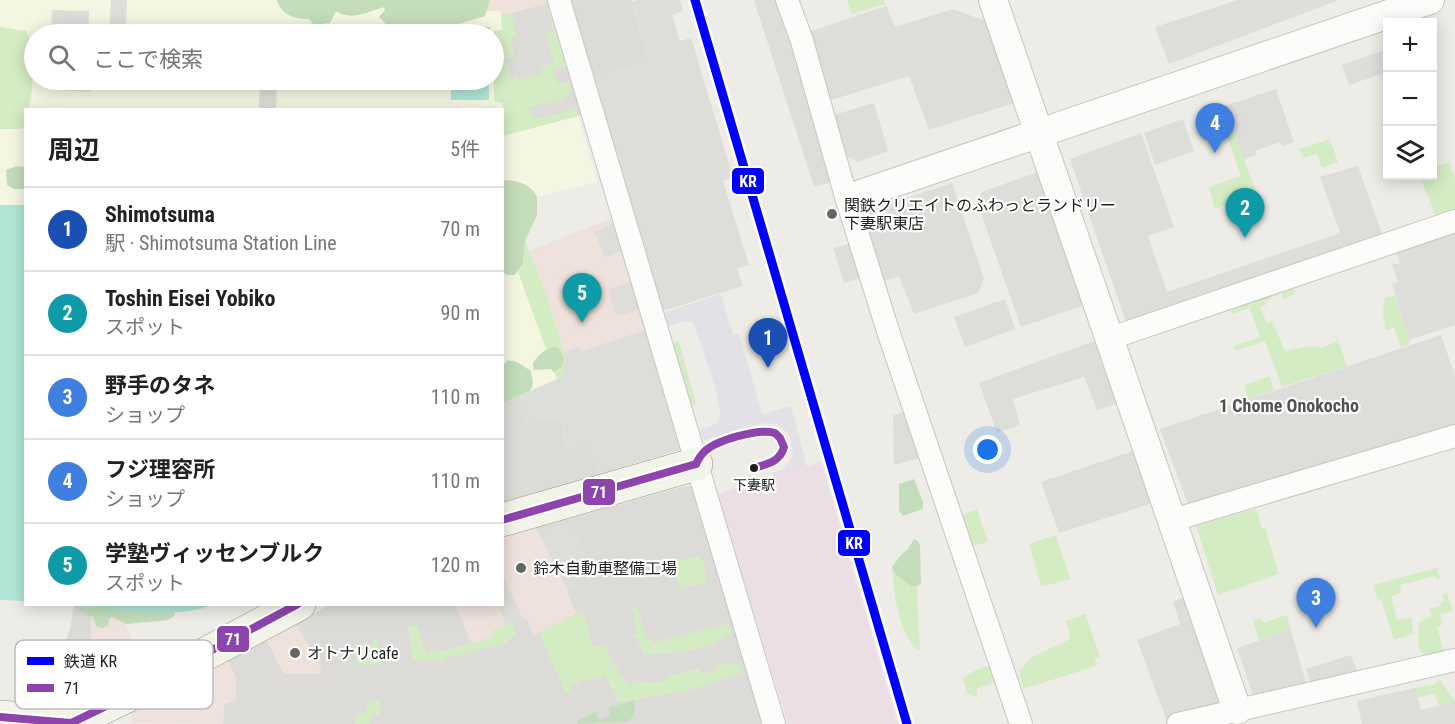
<!DOCTYPE html>
<html lang="ja">
<meta charset="utf-8">
<style>
:root{--surface:#fff;--page:#f2f2f2;--text:#222;--muted:#767676;--line:#e0e0e0;--accent:#ea580c}
body{margin:0;font-family:"Roboto Condensed","Noto Sans JP",sans-serif;background:var(--page);color:var(--text)}
.controls{position:absolute;right:18px;top:18px;display:grid;overflow:hidden;border-radius:0px;box-shadow:0 3px 15px #0003}
.controls button{width:54px;height:54px;display:grid;place-items:center;padding:0;border:0;border-bottom:2px solid var(--line);background:var(--surface);color:var(--text);font:30px sans-serif}
.you{position:absolute;left:988px;top:450px;width:21px;height:21px;margin:-15px;border:4px solid #fff;border-radius:50%;background:#1a73e8;box-shadow:0 0 0 9px #1a73e833}
.badge{display:grid;place-items:center;width:39px;height:39px;border-radius:50%;background:var(--accent);color:#fff;font-size:20px;font-weight:700}
.pin{position:absolute;translate:-50% -50px;filter:drop-shadow(0 2px 3px #0008)}
.pin::after{content:'';position:absolute;top:32px;width:21px;height:18px;background:inherit;clip-path:polygon(0 0,100% 0,50% 100%)}
.list{margin:0;padding:0;list-style:none}
h2{display:flex;justify-content:space-between;align-items:center;height:78px;margin:0;padding:0 24px;font-size:26px}
h2 small{font-size:20px;font-weight:400;color:var(--muted)}
.list li{display:grid;grid-template-columns:39px 1fr auto;gap:18px;align-items:center;box-sizing:border-box;height:84px;padding:0 24px;border-top:2px solid var(--line)}
.list b{display:block;font-size:22px;white-space:nowrap}
.list p{margin:0;font-size:20px;white-space:nowrap;color:var(--muted)}
.list em{font-size:20px;font-style:normal;color:var(--muted)}
.icon{flex:none;width:33px;height:33px;fill:none;stroke:currentColor;stroke-width:2;stroke-linecap:round;stroke-linejoin:round}
.map{position:relative;flex:none;width:1455px;height:724px;overflow:hidden}
.search{position:absolute;background:var(--surface);box-shadow:0 3px 15px #0003;left:24px;top:24px;width:480px;height:66px;display:flex;align-items:center;gap:15px;box-sizing:border-box;padding:0 21px;border-radius:33px;color:var(--muted);font-size:22px}
.panel{position:absolute;background:var(--surface);box-shadow:0 3px 15px #0003;left:24px;top:108px;width:480px;height:498px;border-radius:0px}
.map>svg:first-child{display:block}
.residential{fill:#dcdbd8}
.commercial{fill:#efe1db}
.industrial{fill:#ebdfe5}
.education{fill:#f4f6e2;fill-rule:evenodd}
.grass{fill:#d4ecc4}
.forest{fill:#c3ddbb}
.pitch{fill:#b0e6d6}
.parking{fill:#ddddda}
.plaza{fill:#e3e1e6}
.lines{fill:none;stroke-linecap:round;stroke-linejoin:round}
.minor-casing{stroke:#c5c5c3;stroke-width:24}
.tertiary-casing{stroke:#c5c5c3;stroke-width:30}
.secondary-casing{stroke:#92977e;stroke-width:34}
.minor{stroke:#fcfcfb;stroke-width:22}
.tertiary{stroke:#fcfcfb;stroke-width:28}
.secondary{stroke:#f2f4ea;stroke-width:33}
.bus-1-casing{stroke:#fff;stroke-width:12}
.bus-1{stroke:#8e44ad;stroke-width:8}
.rail-1-casing{stroke:#fff;stroke-width:14}
.rail-1{stroke:#00f;stroke-width:9}
.poi-dot{fill:#666664;stroke:#fff;stroke-width:2}
.bus-dot{fill:#1e1e1e;stroke:#fff;stroke-width:2}
.labels{text-anchor:middle;dominant-baseline:central;stroke-width:4.5;stroke-linejoin:round;paint-order:stroke}
.bus-label{font-size:14px;fill:#1e1e1e;stroke:#fff}
.poi-label{font-size:16px;fill:#1e1e1e;stroke:#fff;text-anchor:start}
.neighbourhood-label{font-size:18px;font-weight:bold;fill:#515151;stroke:#fff}
.key{fill:#fff;stroke:#bcbcbc;stroke-width:1.5}
.key-label{font-size:16px;fill:#1e1e1e}
.line-badge{stroke:#fff;stroke-width:2}
.badge-label{font-size:16px;text-anchor:middle;font-weight:bold;fill:#fff}
</style>
<div class="map">
<svg width="1455" height="724" viewBox="0 0 1455 724">
<rect width="100%" height="100%" fill="#edece7"/>
<g class="residential">
<polygon points="558,0 631,0 649,61 593,79 593,112 509,134 501,16"/>
<polygon points="521,395 524,424 560,416 566,444 590,445 598,478 503,508 502,403"/>
<polygon points="685,486 693,486 774,724 223,724 227,660 266,639 284,674 321,674 321,668 295,623 330,605 456,605 469,638 495,635 493,630 526,618 534,635 572,616 567,590 536,528"/>
<polygon points="74,605 93,606 91,629 92,699 58,706 52,684 70,628"/>
</g>
<g class="commercial">
<polygon points="490,0 558,0 501,16 501,11 486,11"/>
<polygon points="622,214 647,329 580,351 579,348 564,352 547,296 529,251"/>
<polygon points="536,528 577,614 534,635 526,618 493,630 495,635 474,644 471,638 469,638 456,605 502,604 503,538"/>
<polygon points="93,606 125,623 148,672 92,699 91,629"/>
<polygon points="295,623 321,668 321,674 284,674 266,639"/>
<polygon points="227,660 236,677 236,700 224,704 223,724 133,723 131,712"/>
</g>
<polygon class="industrial" points="821,462 898,724 788,724 717,494"/>
<path class="education" d="M 0,0 L 291,0 L 405,10 L 501,11 L 502,30 L 494,31 L 494,101 L 503,103 L 503,135 L 578,116 L 597,182 L 523,200 L 523,236 L 547,296 L 564,353 L 562,377 L 503,403 L 502,110 L 26,110 L 25,601 L 0,600 ZM 34,34 L 494,34 L 494,80 L 34,80 Z"/>
<g class="grass">
<polygon points="847,0 884,0 885,4 852,14"/>
<polygon points="548,3 567,66 553,70 558,84 569,81 570,93 565,99 530,107 533,119 568,111 567,107 576,110 578,116 503,136 503,103 494,101 494,31 502,30 501,16 511,13 517,36 510,38 515,57 506,59 511,79 518,77 519,80 542,74 540,67 554,63 546,34 554,31 547,7 541,8 541,5"/>
<path d="M 0,27 L 26,31 C 37,48 33,90 29,109 L 26,110 L 25,127 L 20,129 L 0,129 Z"/>
<polygon points="49,80 90,80 90,92 48,89"/>
<polygon points="1232,126 1257,194 1215,209 1209,187 1241,176 1224,128"/>
<polygon points="1330,139 1338,162 1322,168 1317,154 1303,158 1299,149"/>
<polygon points="1449,162 1455,178 1455,210 1436,217 1420,176 1432,176 1433,168"/>
<polygon points="525,241 547,296 564,353 565,360 562,377 557,379 518,272 523,265"/>
<polygon points="1292,286 1296,290 1294,294 1284,300 1281,293 1265,301 1266,305 1260,308 1267,323 1272,321 1285,351 1311,346 1323,348 1338,340 1347,366 1282,387 1265,341 1235,351 1233,346 1260,337 1250,308 1232,314 1231,311 1239,306"/>
<polygon points="1395,295 1410,344 1401,347 1394,328 1386,330 1383,312 1385,298"/>
<polygon points="676,341 679,342 696,402 695,405 690,404 672,344"/>
<polygon points="1270,376 1274,390 1248,399 1244,385"/>
<polygon points="977,509 988,542 969,547 959,516"/>
<polygon points="1256,509 1262,529 1265,528 1279,574 1218,595 1196,525"/>
<polygon points="1056,535 1070,579 1045,586 1041,585 1029,544"/>
<polygon points="701,556 708,579 705,580 706,583 680,589 671,562"/>
<path d="M 892,567 L 895,574 L 911,586 L 917,586 L 920,651 C 898,636 894,592 892,567 Z"/>
<polygon points="1437,568 1440,576 1438,581 1436,576 1400,585 1401,593 1391,596 1397,620 1412,617 1413,634 1394,640 1381,599 1378,600 1373,585"/>
<path d="M 1447,592 L 1452,611 L 1440,615 L 1442,625 L 1437,627 L 1444,652 C 1413,660 1418,648 1419,622 L 1432,616 L 1429,609 L 1441,606 L 1440,603 L 1444,601 L 1442,595 Z"/>
<polygon points="635,606 637,606 646,638 650,638 652,643 728,624 732,629 730,635 709,645 686,652 644,655 638,641 632,635 638,633 632,608"/>
<polygon points="583,611 593,647 606,644 611,660 627,683 631,685 633,681 660,682 675,674 699,669 703,673 713,672 720,664 738,665 745,670 742,673 683,692 655,696 618,703 605,675 588,682 586,679 570,687 571,692 566,694 539,632"/>
<polygon points="1085,614 1100,657 1095,659 1096,666 1023,689 1019,671 1032,657 1068,640 1070,635 1066,621"/>
<polygon points="1287,615 1291,630 1259,640 1253,621 1261,618 1263,623"/>
<polygon points="512,623 517,633 504,644 443,659 443,661 413,661 408,627 417,625 426,654 469,644 467,639 471,638 474,644 495,636 493,630"/>
<polygon points="377,639 382,664 357,665 356,650 361,646 362,649 374,643 373,640"/>
<path d="M 997,665 L 1001,680 L 976,689 L 978,698 L 967,693 L 963,679 C 971,670 985,666 997,665 Z"/>
<polygon points="1440,680 1455,702 1439,706 1435,693 1418,698 1415,688 1433,685"/>
<polygon points="367,701 381,701 380,714 369,717 370,724 355,724 355,714 367,713"/>
</g>
<g class="forest">
<path d="M 277,0 L 490,0 L 485,16 L 426,34 L 419,31 L 414,33 L 398,24 L 387,25 L 379,17 L 385,10 L 384,7 C 369,11 351,22 336,11 L 330,23 L 314,25 L 309,19 C 294,19 281,15 277,0 Z"/>
<polygon points="17,166 25,167 25,189 14,189 7,185 6,170"/>
<path d="M 506,180 C 519,181 530,184 537,196 L 537,215 L 525,241 L 523,264 L 515,275 L 507,275 L 503,272 L 502,182 Z"/>
<path d="M 554,347 L 559,348 L 564,360 L 561,367 L 554,372 L 551,369 L 534,370 L 533,363 C 539,354 544,350 554,347 Z"/>
<polygon points="507,360 517,362 531,371 533,384 530,391 503,403 503,366"/>
<polygon points="914,479 923,502 923,509 903,516 899,511 899,484"/>
<polygon points="914,539 918,541 920,546 921,583 917,586 911,586 895,574 892,567 901,555 908,549"/>
<polygon points="120,604 175,611 174,616 168,620 127,624 111,617 109,619 108,626 102,628 96,626 93,616 87,615 73,605"/>
<polygon points="635,700 634,716 627,722 577,724 578,720 596,712 600,720 611,715 608,708"/>
</g>
<g class="pitch">
<rect x="452" y="27" width="38" height="7"/>
<rect x="451" y="80" width="38" height="20"/>
<polygon points="0,205 25,205 25,601 0,600"/>
<path d="M 68,605 L 213,605 C 170,621 113,608 68,605 Z"/>
</g>
<g class="parking">
<polygon points="111,0 127,0 126,34 109,34"/>
<polygon points="638,0 680,0 683,11 672,15 680,41 691,38 733,177 723,181 749,265 737,268 743,286 662,311 593,79 649,61 632,2"/>
<polygon points="754,0 777,0 832,182 814,187"/>
<polygon points="1238,0 1336,0 1336,1 1169,64 1155,27"/>
<polygon points="886,6 895,27 953,9 988,22 1017,102 929,130 909,76 828,101 809,32"/>
<polygon points="52,10 89,11 88,34 51,34"/>
<polygon points="1387,49 1387,72 1349,85 1342,65"/>
<polygon points="260,80 277,80 276,109 259,109"/>
<polygon points="1276,89 1294,142 1282,146 1280,142 1255,151 1256,155 1244,159 1225,106"/>
<polygon points="874,103 888,151 858,162 846,156 834,115"/>
<polygon points="1183,119 1194,151 1155,165 1144,133"/>
<polygon points="1141,133 1174,227 1148,236 1167,292 1340,233 1320,177 1358,166 1383,236 1126,322 1070,159"/>
<polygon points="1040,171 1087,304 1021,327 977,202 982,192"/>
<polygon points="952,183 984,279 978,293 914,314 899,276 882,282 864,227 866,216 872,209"/>
<polygon points="618,221 628,249 605,257 595,232"/>
<polygon points="1455,231 1455,325 1409,340 1392,284 1398,282 1392,265 1400,263 1396,251"/>
<polygon points="851,243 861,278 844,283 833,248"/>
<polygon points="634,281 643,309 616,316 608,290"/>
<polygon points="1005,299 1015,329 965,347 954,317"/>
<polygon points="647,329 682,449 597,475 590,445 568,450 560,416 524,424 521,395 562,377 565,360 564,352 579,347 581,351"/>
<polygon points="1441,335 1455,376 1455,425 1189,507 1160,429"/>
<polygon points="1100,339 1123,402 1097,410 1084,377 1013,399 1020,425 997,433 979,383"/>
<polygon points="908,411 923,457 894,465 893,415"/>
<polygon points="1136,450 1153,503 1059,533 1041,482"/>
<polygon points="573,521 594,582 567,590 539,534 554,527"/>
<polygon points="503,575 523,619 506,625 498,605 502,604"/>
<polygon points="1187,596 1221,705 1167,721 1137,640 1180,624 1173,602"/>
<polygon points="1291,630 1306,683 1253,695 1237,648"/>
<polygon points="1351,655 1357,671 1310,682 1306,669"/>
<polygon points="1415,688 1421,710 1455,702 1455,724 1362,724 1357,701"/>
</g>
<polygon class="plaza" points="721,294 733,335 739,334 762,414 791,406 807,466 773,477 772,473 786,468 793,455 790,435 778,424 767,423 759,424 704,440 700,430 716,424 721,414 713,382 694,324 691,322 682,322 667,326 663,313"/>
<g class="lines">
<g class="minor-casing">
<g id="minor">
<polyline points="559,0 774,724"/>
<polyline points="787,0 802,41 847,200"/>
<polyline points="858,195 847,200 888,331 1021,724"/>
<polyline points="1111,338 1455,221"/>
<polyline points="1173,520 1455,436"/>
<polyline points="1178,724 1455,660"/>
</g>
</g>
<g class="tertiary-casing">
<g id="tertiary">
<polyline points="993,0 1237,710"/>
<polyline points="858,195 1430,0"/>
</g>
</g>
<g class="secondary-casing">
<g id="secondary">
<polyline points="502,520 696,464"/>
<polyline points="0,717 71,723 125,697 299,604"/>
</g>
</g>
<use href="#minor" class="minor"/>
<use href="#tertiary" class="tertiary"/>
<use href="#secondary" class="secondary"/>
<g class="bus-1-casing">
<g id="bus-1">
<path d="M 696,464 C 698,460 701,455 704,452 C 716,440 759,428 775,433 L 780,438 L 784,447 C 780,462 767,464 754,468"/>
<polyline points="502,520 696,464"/>
<polyline points="0,717 71,723 125,697 298,604"/>
</g>
</g>
<use href="#bus-1" class="bus-1"/>
<g class="rail-1-casing">
<polyline id="rail-1" points="695,0 907,724"/>
</g>
<use href="#rail-1" class="rail-1"/>
</g>
<g class="poi-dot">
<circle cx="832" cy="214" r="6"/>
<circle cx="521" cy="568" r="6"/>
<circle cx="295" cy="653" r="6"/>
</g>
<circle class="bus-dot" cx="754" cy="468" r="5"/>
<g class="labels">
<g class="bus-label">
<text x="754" y="485">下妻駅</text>
</g>
<g class="poi-label">
<text x="844" y="205">関鉄クリエイトのふわっとランドリー<tspan x="844" dy="18">下妻駅東店</tspan></text>
<text x="533" y="568">鈴木自動車整備工場</text>
<text x="307" y="653">オトナリcafe</text>
</g>
<g class="neighbourhood-label">
<text x="1289" y="405">1 Chome Onokocho</text>
</g>
</g>
<rect x="15" y="640" width="198" height="69" rx="9" class="key"/>
<rect x="27" y="657" width="27" height="8" fill="#00f"/>
<rect x="27" y="684" width="27" height="8" fill="#8e44ad"/>
<g class="key-label">
<text x="64" y="667">鉄道 KR</text>
<text x="64" y="694">71</text>
</g>
<g class="line-badge">
<rect x="731" y="167" width="34" height="28" rx="6" fill="#00f"/>
<rect x="582" y="478" width="34" height="28" rx="6" fill="#8e44ad"/>
<rect x="837" y="529" width="34" height="28" rx="6" fill="#00f"/>
<rect x="216" y="625" width="34" height="28" rx="6" fill="#8e44ad"/>
</g>
<g class="badge-label">
<text x="748" y="187">KR</text>
<text x="599" y="498">71</text>
<text x="854" y="549">KR</text>
<text x="233" y="645">71</text>
</g>
</svg>
<div class="controls">
<button>+</button>
<button>−</button>
<button><svg class="icon" aria-label="layers" viewBox="0 0 24 24"><path d="M12 4l9 5-9 5-9-5zM3 14l9 5 9-5"/></svg></button>
</div>
<div class="you"></div>
<div class="pin badge" style="left:768px;top:368px;background:#1a4fb4">1</div>
<div class="pin badge" style="left:1245px;top:238px;background:#0f9aa8">2</div>
<div class="pin badge" style="left:1316px;top:628px;background:#3f7fe0">3</div>
<div class="pin badge" style="left:1215px;top:153px;background:#3f7fe0">4</div>
<div class="pin badge" style="left:582px;top:323px;background:#0f9aa8">5</div>
<div class="search"><svg class="icon" aria-label="search" viewBox="0 0 24 24"><circle cx="10" cy="10" r="6"/><path d="M15 15l6 6"/></svg>ここで検索</div>
<section class="panel">
<h2>周辺<small>5件</small></h2>
<ul class="list">
<li><span class="badge" style="background:#1a4fb4">1</span><div><b>Shimotsuma</b><p>駅 · Shimotsuma Station Line</p></div><em>70 m</em></li>
<li><span class="badge" style="background:#0f9aa8">2</span><div><b>Toshin Eisei Yobiko</b><p>スポット</p></div><em>90 m</em></li>
<li><span class="badge" style="background:#3f7fe0">3</span><div><b>野手のタネ</b><p>ショップ</p></div><em>110 m</em></li>
<li><span class="badge" style="background:#3f7fe0">4</span><div><b>フジ理容所</b><p>ショップ</p></div><em>110 m</em></li>
<li><span class="badge" style="background:#0f9aa8">5</span><div><b>学塾ヴィッセンブルク</b><p>スポット</p></div><em>120 m</em></li>
</ul>
</section>
</div>
